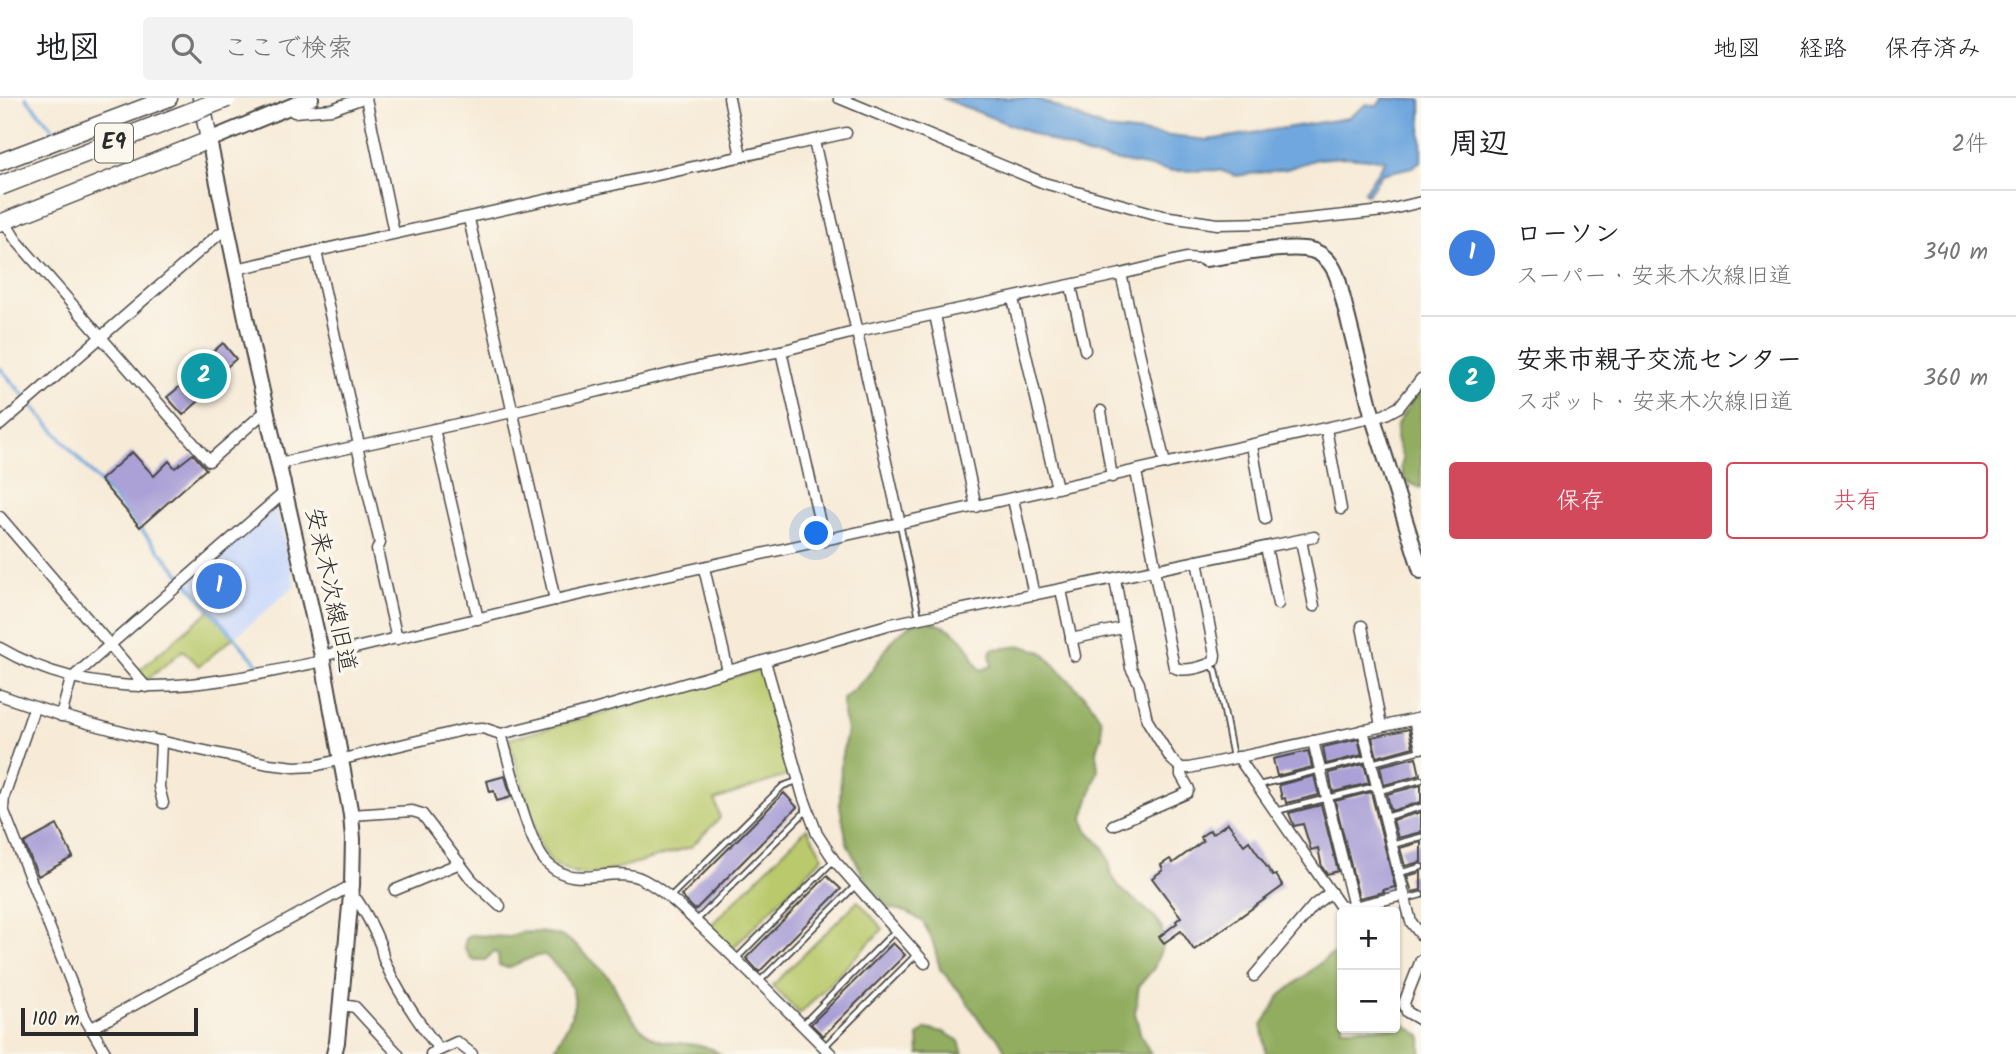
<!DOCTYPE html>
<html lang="ja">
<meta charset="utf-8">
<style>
:root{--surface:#fff;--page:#f2f2f2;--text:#202124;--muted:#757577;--line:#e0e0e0;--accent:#d1495b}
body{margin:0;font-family:Kalam,"Klee One",sans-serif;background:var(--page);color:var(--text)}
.controls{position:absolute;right:21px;bottom:21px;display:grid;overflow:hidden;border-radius:7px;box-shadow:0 2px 5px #0004}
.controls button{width:63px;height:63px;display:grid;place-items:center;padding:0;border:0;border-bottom:2px solid var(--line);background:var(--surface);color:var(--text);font:35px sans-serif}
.scale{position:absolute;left:21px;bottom:18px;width:177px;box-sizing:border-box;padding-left:7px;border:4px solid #2b2b2b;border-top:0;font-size:19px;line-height:24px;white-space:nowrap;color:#2b2b2b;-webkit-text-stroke:5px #fbf7ec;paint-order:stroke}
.you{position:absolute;left:817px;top:436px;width:24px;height:24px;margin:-18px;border:5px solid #fff;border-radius:50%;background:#1a73e8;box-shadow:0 0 0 10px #1a73e833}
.badge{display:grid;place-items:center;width:46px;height:46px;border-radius:50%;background:var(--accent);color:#fff;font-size:23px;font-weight:700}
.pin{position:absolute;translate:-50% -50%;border:4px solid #fff;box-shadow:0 2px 7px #0006}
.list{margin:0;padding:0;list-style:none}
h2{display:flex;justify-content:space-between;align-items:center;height:91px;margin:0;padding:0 28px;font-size:30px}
h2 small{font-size:23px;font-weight:400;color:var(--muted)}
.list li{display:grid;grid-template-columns:46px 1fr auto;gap:21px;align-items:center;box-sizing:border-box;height:126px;padding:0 28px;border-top:2px solid var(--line)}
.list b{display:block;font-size:26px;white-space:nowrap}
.list p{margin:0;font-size:23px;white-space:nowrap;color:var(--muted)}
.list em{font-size:23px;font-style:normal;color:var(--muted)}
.actions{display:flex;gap:14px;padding:21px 28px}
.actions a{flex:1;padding:16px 0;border:2px solid var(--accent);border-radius:7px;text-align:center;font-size:24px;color:var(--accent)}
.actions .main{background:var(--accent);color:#fff}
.icon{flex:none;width:38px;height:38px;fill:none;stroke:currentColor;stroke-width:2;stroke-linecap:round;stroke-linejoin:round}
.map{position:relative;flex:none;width:1421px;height:956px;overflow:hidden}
header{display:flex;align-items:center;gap:42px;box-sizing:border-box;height:98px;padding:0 35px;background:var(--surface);border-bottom:2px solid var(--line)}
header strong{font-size:33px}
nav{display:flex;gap:38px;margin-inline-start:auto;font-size:24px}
.search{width:490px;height:63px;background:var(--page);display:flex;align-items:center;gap:18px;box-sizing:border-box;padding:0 24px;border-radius:7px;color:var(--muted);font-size:26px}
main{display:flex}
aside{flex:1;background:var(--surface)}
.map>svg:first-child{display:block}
.built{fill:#cddbfa}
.green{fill:#b9c96c;stroke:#727a4c;stroke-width:2}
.forest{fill:#92ad60;stroke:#5e6c46;stroke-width:2}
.water{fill:#70a7de;stroke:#4e6984;stroke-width:2}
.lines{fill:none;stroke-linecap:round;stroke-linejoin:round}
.stream{stroke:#70a7de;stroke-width:3.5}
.building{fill:#aba1d7}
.lane-casing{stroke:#4a4845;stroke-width:8}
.street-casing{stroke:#4a4845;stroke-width:13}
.secondary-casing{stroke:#4a4845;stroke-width:18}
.primary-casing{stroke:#4a4845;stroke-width:19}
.lane{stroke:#fff;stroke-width:4.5}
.street{stroke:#fff;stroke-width:10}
.secondary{stroke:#fff;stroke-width:14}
.primary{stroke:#fff;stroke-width:16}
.highway-bridge-casing{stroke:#4a4845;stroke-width:21;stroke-linecap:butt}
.highway-bridge{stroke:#fff;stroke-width:18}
.labels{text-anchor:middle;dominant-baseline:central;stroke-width:7;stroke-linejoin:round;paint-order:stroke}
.shield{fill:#fbf7ec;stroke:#696865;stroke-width:2}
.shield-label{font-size:23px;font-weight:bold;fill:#2b2b2b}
.street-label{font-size:24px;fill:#2b2b2b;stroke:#fbf7ec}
</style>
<header>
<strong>地図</strong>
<div class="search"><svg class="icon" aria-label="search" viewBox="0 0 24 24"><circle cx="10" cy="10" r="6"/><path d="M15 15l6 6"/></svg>ここで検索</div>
<nav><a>地図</a><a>経路</a><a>保存済み</a></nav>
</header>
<main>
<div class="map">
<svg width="1421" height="956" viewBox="0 0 1421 956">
<rect width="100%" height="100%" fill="#fbf7ec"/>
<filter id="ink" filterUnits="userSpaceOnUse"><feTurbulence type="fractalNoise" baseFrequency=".0143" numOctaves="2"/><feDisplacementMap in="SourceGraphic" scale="14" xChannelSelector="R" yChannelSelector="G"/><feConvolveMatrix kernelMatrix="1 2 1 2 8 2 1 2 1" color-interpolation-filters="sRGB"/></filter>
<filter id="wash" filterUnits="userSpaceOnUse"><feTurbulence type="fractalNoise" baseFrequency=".00686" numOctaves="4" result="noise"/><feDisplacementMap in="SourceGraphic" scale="28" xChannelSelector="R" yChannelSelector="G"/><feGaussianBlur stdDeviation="1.57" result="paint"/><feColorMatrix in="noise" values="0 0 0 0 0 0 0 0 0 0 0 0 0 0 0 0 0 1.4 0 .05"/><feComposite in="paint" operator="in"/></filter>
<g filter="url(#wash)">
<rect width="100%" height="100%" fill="#f7ebd8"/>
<polygon class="built" points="276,406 295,488 236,538 187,483"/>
<g class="green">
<polygon points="210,512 234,539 199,568 183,552 146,583 137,574"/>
<polygon points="762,571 791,676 715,702 720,720 691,749 598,776 576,776 551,765 538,742 509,641"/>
<polygon points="807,730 823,759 732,851 709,829"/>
<polygon points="858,803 883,831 800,916 772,888"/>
</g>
<g class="forest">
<polygon points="1421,289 1421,390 1405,383 1401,369 1403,361 1396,341 1397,326"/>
<path d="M 923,522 C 944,526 958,533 970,552 C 974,560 974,566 981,572 L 992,568 L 990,555 L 992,551 L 1023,548 L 1042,554 L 1090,604 L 1101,621 L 1102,638 L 1096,652 L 1098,672 L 1083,720 L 1086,731 L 1103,749 L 1109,763 L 1112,778 L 1120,790 L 1156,820 L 1162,831 L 1163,847 L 1154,870 L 1139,888 L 1135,915 L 1141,938 L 1151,956 L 1007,956 L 998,940 L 983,927 L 961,895 L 940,871 L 933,844 L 923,824 L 907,814 L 890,810 L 868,787 L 847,745 L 840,708 L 841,662 L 847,632 L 843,616 L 843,601 C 851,593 861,586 868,577 C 884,556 895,530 923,522 Z"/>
<path d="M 522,834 C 535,834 553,834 565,840 C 574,844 607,876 612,884 C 621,901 630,921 645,934 C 666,953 697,938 720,956 L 554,956 L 554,952 C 580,906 585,895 545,857 C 531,857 521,866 507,870 L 499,867 L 498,856 L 494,854 L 485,862 L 472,862 L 464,849 L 466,841 L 471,837 L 509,839 Z"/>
<polygon points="1342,856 1342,930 1395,930 1395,920 1421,938 1421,956 1266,956 1262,927 1280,898 1330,857"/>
<polygon points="926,931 944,934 959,943 963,956 919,956 918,938"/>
</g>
<polygon class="water" points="942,0 1036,0 1106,31 1208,42 1348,20 1367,6 1377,8 1383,0 1421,2 1421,63 1412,69 1382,76 1367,97 1364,94 1385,62 1344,59 1317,61 1287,71 1236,78 1219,72 1171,73 1087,57"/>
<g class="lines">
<g class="stream">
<polyline points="26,0 55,33"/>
<polyline points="0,270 26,300"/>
<polyline points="30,305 180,476"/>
<polyline points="188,486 261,570"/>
</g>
</g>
<g id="blocks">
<g class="building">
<polygon points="223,245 236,261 220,275 225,280 183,317 167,299 183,286 180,283"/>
<polygon points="132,354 154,378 169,363 175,370 193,356 206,371 140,429 100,382"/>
<polygon points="225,468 233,503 213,507 206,473"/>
<polygon points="1409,631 1413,649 1377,659 1372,639"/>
<polygon points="1358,641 1362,657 1326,666 1323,649"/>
<polygon points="1308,653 1312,669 1277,678 1273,661"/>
<polygon points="1416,659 1420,677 1384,687 1380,668"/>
<polygon points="1364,666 1369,685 1333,694 1329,675"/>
<polygon points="505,678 511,699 497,703 494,693 490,694 487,683"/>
<polygon points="1314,678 1319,697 1286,705 1285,700 1282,701 1279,687"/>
<polygon points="1421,687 1421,704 1391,713 1387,696"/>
<polygon points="1371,694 1395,789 1383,792 1384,794 1359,800 1335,703"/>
<polygon points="784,695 797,709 695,812 681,798"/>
<polygon points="1321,707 1338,773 1327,776 1322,769 1318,750 1311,752 1303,726 1294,728 1289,715"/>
<polygon points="1421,714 1421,734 1398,740 1393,722"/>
<polygon points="1228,725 1244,747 1249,743 1273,778 1276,777 1283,788 1194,852 1181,833 1164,845 1159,839 1177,825 1176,823 1181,819 1152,780 1163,772 1161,767 1170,761 1173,765 1203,743 1200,739 1210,732 1212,736"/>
<polygon points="57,727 73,759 38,778 24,745"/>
<polygon points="1421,744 1421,764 1405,768 1400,750"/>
<polygon points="1421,774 1421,792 1412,794 1407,778"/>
<polygon points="827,778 841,791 759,874 746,860"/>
<polygon points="893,845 905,857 823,938 811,926"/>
</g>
</g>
</g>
<g filter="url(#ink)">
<use href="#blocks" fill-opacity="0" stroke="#4a4845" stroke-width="2"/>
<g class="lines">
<g class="lane-casing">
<g id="lane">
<polyline points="900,426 919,519"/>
<polyline points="1210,568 1216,572 1233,659"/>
<polyline points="1372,665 1421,652"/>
<polyline points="1259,687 1369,660"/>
<polyline points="1379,693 1421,682"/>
<polyline points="1276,713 1376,688"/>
<polyline points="1386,719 1421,709"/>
<polyline points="1392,747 1421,739"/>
<polyline points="1399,775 1421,769"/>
<polyline points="670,799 783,688 797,683"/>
<polyline points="1406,801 1421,797"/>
<polyline points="696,823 806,713"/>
<polyline points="737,860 834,762"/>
<polyline points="760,883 855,788"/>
<polyline points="803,926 895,833"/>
<polyline points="825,948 917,856"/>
</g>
</g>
<g class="street-casing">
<g id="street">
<polyline points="366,0 394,135"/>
<polyline points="729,0 741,58"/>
<polyline points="839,0 1044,85 1163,118 1217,126 1268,125 1384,113 1421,104"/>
<polyline points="289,9 294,14 332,11 363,0"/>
<polyline points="814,43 900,426"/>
<polyline points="3,121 16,142 209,363 267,312"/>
<polyline points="469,121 555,502"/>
<polyline points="316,153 359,347"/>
<polyline points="236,171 846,35"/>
<polyline points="1121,176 1186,160 1205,161"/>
<polyline points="1071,188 1085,252"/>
<polyline points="1013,201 1057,390"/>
<polyline points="935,217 976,409"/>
<polyline points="781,253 824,443"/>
<polyline points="1101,313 1112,379"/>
<polyline points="0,327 218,137 229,130"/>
<polyline points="434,331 478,521"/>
<polyline points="1326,331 1341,411"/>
<polyline points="357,348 380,445 377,452 397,541"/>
<polyline points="1252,348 1265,421"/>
<polyline points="280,365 512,314 703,268 781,253 858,233 1121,176 1165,366"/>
<polyline points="1136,374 1156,472"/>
<polyline points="1013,401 1034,497"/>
<polyline points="0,419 146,589"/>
<polyline points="1301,442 1314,508"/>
<polyline points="1266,449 1278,506"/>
<polyline points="704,470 728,573"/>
<path d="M 1154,472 L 1174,569 C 1183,575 1205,569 1214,563 L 1215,557 L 1197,463"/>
<polyline points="1115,481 1131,570 1139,585 1147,622 1171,661 1181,670 1189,670 1421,620"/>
<polyline points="1061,492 1075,558"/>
<polyline points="1362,528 1381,628"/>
<polyline points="1071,541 1122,530"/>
<path d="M 0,550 C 105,611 211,586 323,563"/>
<polyline points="322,558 555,502 1384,317 1399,309 1421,281"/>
<polyline points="765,563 803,698 817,736 834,762 925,865"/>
<path d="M 0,597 C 87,629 178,648 269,666 L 295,669 L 314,668 L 467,631 L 483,630 L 501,636 L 580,616 L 891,526 L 1314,439"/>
<polyline points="34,610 4,698 3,711 85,920 106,956"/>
<polyline points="61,618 71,581 286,393"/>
<polyline points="1414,622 1421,650"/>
<polyline points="1363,632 1411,824 1421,837"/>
<path d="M 501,636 C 510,665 528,748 548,766 C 578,794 611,765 644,782 C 666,794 684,812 702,829 C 746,870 788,913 831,956"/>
<polyline points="161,643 159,689 163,705"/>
<polyline points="1313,643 1354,809"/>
<polyline points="1238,659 1340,808 1349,810 1404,797"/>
<polyline points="351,717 412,713 422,716 472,782 500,808"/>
<polyline points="1113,727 1187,695 1189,691 1181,677 1181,670"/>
<polyline points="395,792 460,765"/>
<path d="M 350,800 L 357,802 C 366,815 374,831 380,846 C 382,851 382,857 384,862 C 397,893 418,924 439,951"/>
<polyline points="1421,862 1404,905 1407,914 1421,922"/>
<polyline points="1254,878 1314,807 1331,794"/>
<polyline points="341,907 355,909 398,956"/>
<polyline points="92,930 352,787"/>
<polyline points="431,956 457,944 472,956"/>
</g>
</g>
<g class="secondary-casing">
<g id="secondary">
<polyline points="311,0 209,42 254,258 322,558 351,717 353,741 352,787 337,944 334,956"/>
<path d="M 1205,161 C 1231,158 1293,145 1314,153 C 1327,158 1334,169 1338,181 L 1373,320 L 1421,473"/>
</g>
</g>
<g class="primary-casing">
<g id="primary">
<polyline points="0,64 169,0"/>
<polyline points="0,125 209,42 201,0"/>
</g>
</g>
<use href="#lane" class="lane"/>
<use href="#street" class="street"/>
<use href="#secondary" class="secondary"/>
<use href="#primary" class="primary"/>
<g class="highway-bridge-casing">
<polyline id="highway-bridge" points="0,88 227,0"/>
</g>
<use href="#highway-bridge" class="highway-bridge"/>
</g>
</g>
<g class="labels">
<rect class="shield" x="95" y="25.5" width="38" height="39" rx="5"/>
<g class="shield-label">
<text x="114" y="45">E9</text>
</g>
<g class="street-label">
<text transform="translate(330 492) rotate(78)">安来木次線旧道</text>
</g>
</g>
</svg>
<div class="controls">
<button>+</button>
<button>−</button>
</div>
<div class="scale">100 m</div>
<div class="you"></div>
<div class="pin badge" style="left:219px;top:488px;background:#3f7fe0">1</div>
<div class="pin badge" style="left:204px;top:278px;background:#0f9aa8">2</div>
</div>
<aside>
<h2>周辺<small>2件</small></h2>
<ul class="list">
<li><span class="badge" style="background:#3f7fe0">1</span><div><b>ローソン</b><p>スーパー · 安来木次線旧道</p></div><em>340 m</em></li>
<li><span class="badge" style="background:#0f9aa8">2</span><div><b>安来市親子交流センター</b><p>スポット · 安来木次線旧道</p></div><em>360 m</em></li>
</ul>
<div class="actions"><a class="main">保存</a><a>共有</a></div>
</aside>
</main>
